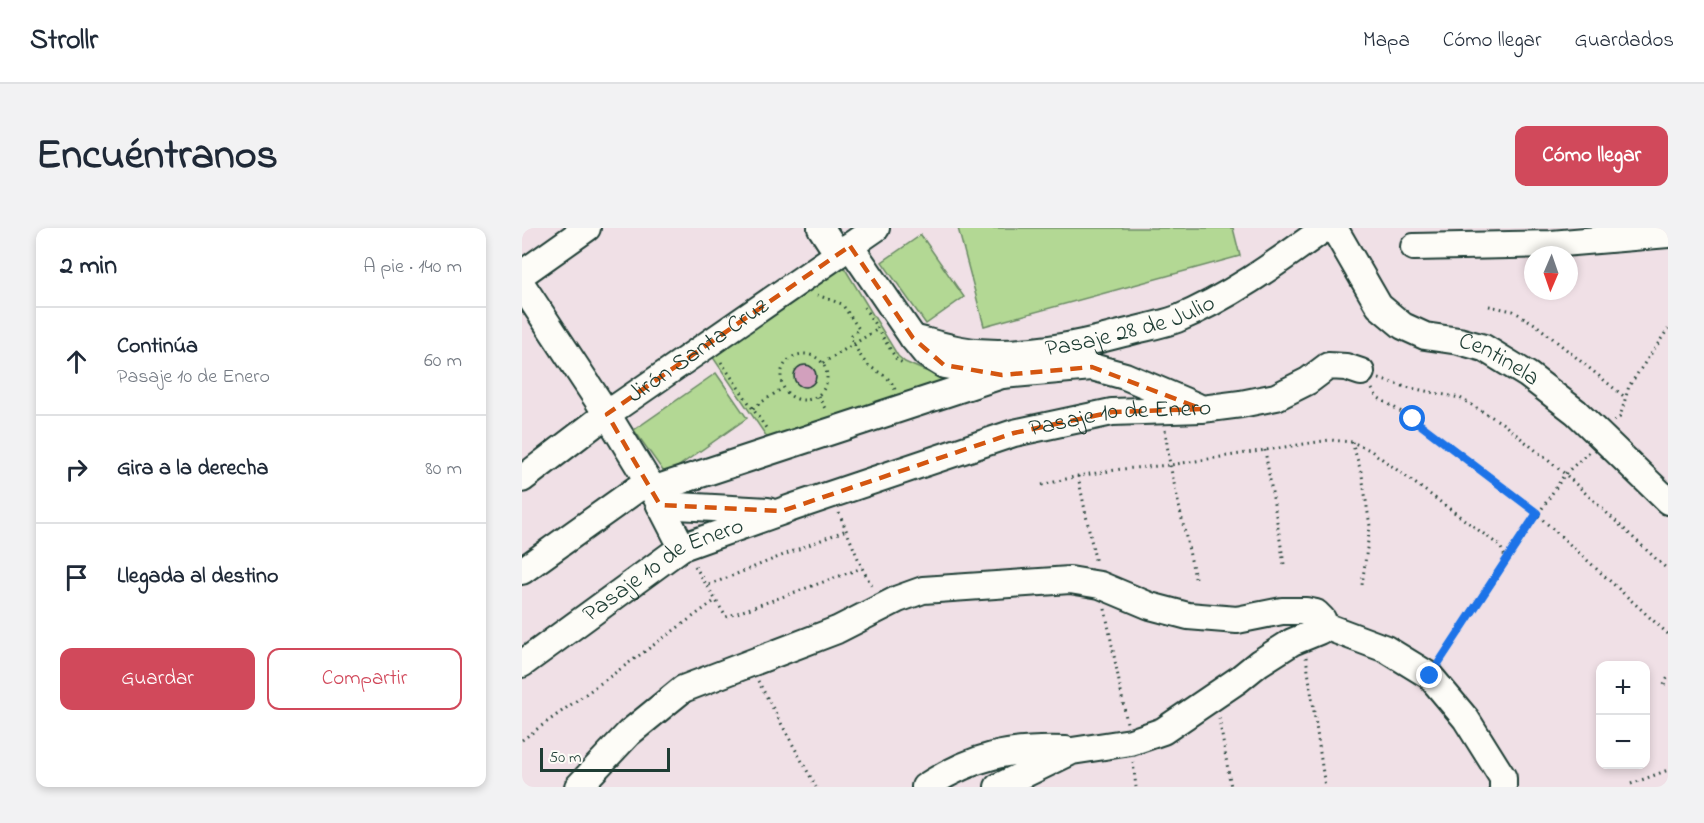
<!DOCTYPE html>
<html lang="es">
<meta charset="utf-8">
<style>
:root{--surface:#fff;--page:#f2f2f3;--text:#1f2937;--muted:#747a83;--line:#e0e1e3;--accent:#d1495b}
body{margin:0;font-family:"Indie Flower",sans-serif;background:var(--page);color:var(--text)}
.controls{position:absolute;right:18px;bottom:18px;display:grid;overflow:hidden;border-radius:12px;box-shadow:0 3px 9px #0003}
.controls button{width:54px;height:54px;display:grid;place-items:center;padding:0;border:0;border-bottom:2px solid var(--line);background:var(--surface);color:var(--text);font:30px sans-serif}
.compass{position:absolute;left:1002px;top:18px;width:54px;height:54px;border-radius:50%;background:var(--surface);box-shadow:0 3px 9px #0003;rotate:182deg}
.scale{position:absolute;left:18px;bottom:15px;width:130px;box-sizing:border-box;padding-left:6px;border:3px solid #1f3d34;border-top:0;font-size:16px;line-height:21px;white-space:nowrap;color:#1f3d34;-webkit-text-stroke:4px #fdfcf7;paint-order:stroke}
.stop{position:absolute;width:18px;height:18px;margin:-14px;border:4px solid #1a73e8;border-radius:50%;background:#fff}
.stop.end{background:#1a73e8;border-color:#fff;box-shadow:0 2px 6px #0008}
.list{margin:0;padding:0;list-style:none}
h2{display:flex;justify-content:space-between;align-items:center;height:78px;margin:0;padding:0 24px;font-size:26px}
h2 small{font-size:20px;font-weight:400;color:var(--muted)}
.list li{display:grid;grid-template-columns:39px 1fr auto;gap:18px;align-items:center;box-sizing:border-box;height:108px;padding:0 24px;border-top:2px solid var(--line)}
.list b{display:block;font-size:22px;white-space:nowrap}
.list p{margin:0;font-size:20px;white-space:nowrap;color:var(--muted)}
.list em{font-size:20px;font-style:normal;color:var(--muted)}
.actions{display:flex;gap:12px;padding:18px 24px}
.actions a{flex:1;padding:14px 0;border:2px solid var(--accent);border-radius:12px;text-align:center;font-size:21px;color:var(--accent)}
.actions .main{background:var(--accent);color:#fff}
.icon{flex:none;width:33px;height:33px;fill:none;stroke:currentColor;stroke-width:2;stroke-linecap:round;stroke-linejoin:round}
.map{position:relative;flex:none;width:1146px;height:559px;overflow:hidden;border-radius:12px}
header{display:flex;align-items:center;gap:36px;box-sizing:border-box;height:84px;padding:0 30px;background:var(--surface);border-bottom:2px solid var(--line)}
header strong{font-size:28px}
nav{display:flex;gap:33px;margin-inline-start:auto;font-size:21px}
.intro{display:flex;align-items:center;justify-content:space-between;box-sizing:border-box;height:144px;padding:0 36px}
h1{margin:0;font-size:42px}
.button{padding:15px 27px;border-radius:12px;background:var(--accent);color:#fff;font-size:21px;font-weight:700}
main{display:flex;gap:36px;padding:0 36px}
aside{flex:1;background:var(--surface);border-radius:12px;box-shadow:0 3px 9px #0003}
.map>svg:first-child{display:block}
.green{fill:#b3d894;stroke:#698a64;stroke-width:1.5}
.building{fill:#d2a0bd;stroke:#1f3d34;stroke-width:1.5}
.lines{fill:none;stroke-linecap:round;stroke-linejoin:round}
.minor-casing{stroke:#1f3d34;stroke-width:30}
.path{stroke:#1f3d34;stroke-width:3;stroke-dasharray:1.5 4.5;stroke-linecap:butt}
.minor{stroke:#fdfcf7;stroke-width:26}
.route{stroke:#1a73e8;stroke-width:8}
.marked{fill:none;stroke:#d45610;stroke-width:4.5;stroke-dasharray:12 8;stroke-linejoin:round}
.labels{text-anchor:middle;dominant-baseline:central;stroke-width:4.5;stroke-linejoin:round;paint-order:stroke}
.street-label{font-size:24px;fill:#1f3d34;stroke:#fdfcf7}
</style>
<header>
<strong>Strollr</strong>
<nav><a>Mapa</a><a>Cómo llegar</a><a>Guardados</a></nav>
</header>
<div class="intro"><h1>Encuéntranos</h1><a class="button">Cómo llegar</a></div>
<main>
<aside>
<h2>2 min<small>A pie · 140 m</small></h2>
<ul class="list">
<li><svg class="icon" aria-label="ahead" viewBox="0 0 24 24"><path d="M12 20V5M6 11l6-6 6 6"/></svg><div><b>Continúa</b><p>Pasaje 10 de Enero</p></div><em>60 m</em></li>
<li><svg class="icon" aria-label="right" viewBox="0 0 24 24"><path d="M7 20v-9h11M14 6l5 5-5 5"/></svg><div><b>Gira a la derecha</b></div><em>80 m</em></li>
<li><svg class="icon" aria-label="arrive" viewBox="0 0 24 24"><path d="M6 21V4h12l-3 4 3 4H6"/></svg><div><b>Llegada al destino</b></div></li>
</ul>
<div class="actions"><a class="main">Guardar</a><a>Compartir</a></div>
</aside>
<div class="map">
<svg width="1146" height="559" viewBox="0 0 1146 559">
<rect width="100%" height="100%" fill="#f0e0e6"/>
<filter id="ink" filterUnits="userSpaceOnUse"><feTurbulence type="fractalNoise" baseFrequency=".0167" numOctaves="2"/><feDisplacementMap in="SourceGraphic" scale="12" xChannelSelector="R" yChannelSelector="G"/><feConvolveMatrix kernelMatrix="1 2 1 2 8 2 1 2 1" color-interpolation-filters="sRGB"/></filter>
<g filter="url(#ink)">
<g class="green">
<polygon points="436,0 711,0 718,28 462,98"/>
<polygon points="399,7 442,69 404,96 360,34"/>
<polygon points="320,36 376,128 383,134 401,142 416,147 421,151 422,156 251,218 188,125"/>
<polygon points="194,145 225,190 144,247 112,202"/>
</g>
<circle class="building" cx="283" cy="148" r="11"/>
<g class="lines">
<g class="minor-casing">
<g id="minor">
<polyline points="299,0 316,26"/>
<path id="s1" d="M 812,0 L 857,78 L 881,98 L 903,108 L 937,113 L 962,120 L 1006,147 L 1054,184 L 1146,273"/>
<polyline points="328,18 391,110 404,126 422,137 480,147 570,139 603,148 674,178"/>
<polyline points="892,19 1029,16 1146,6"/>
<polyline points="0,46 65,0"/>
<polyline points="0,57 85,186 126,253 160,319"/>
<path id="s2" d="M 391,110 C 411,115 432,122 453,124 C 504,128 553,118 602,105 C 619,100 639,97 655,91 C 708,69 757,33 803,0"/>
<path id="s3" d="M 0,251 L 85,186 L 354,0"/>
<polyline points="130,262 477,148"/>
<polyline points="138,277 246,283"/>
<polyline points="0,343 126,253"/>
<polyline points="800,397 864,421 908,448 944,491 981,550 981,559"/>
<path id="s4" d="M 0,436 L 160,319 L 272,279 L 492,205 L 590,184 L 680,181 L 719,176 L 754,169 L 786,153 L 806,138 L 824,139 L 839,144"/>
<polyline points="56,559 107,505 161,461 315,402 376,371 401,362 548,352 578,357 628,378 666,388 715,392 760,383 784,383 794,385 800,391 797,403 770,414 737,435 716,452 641,503 609,514 550,523 476,559"/>
<path d="M 403,559 C 451,528 487,520 544,522"/>
</g>
</g>
<g class="path">
<path d="M 295,67 L 320,76 L 337,101 L 328,109 C 333,118 337,127 344,135 C 354,145 369,147 373,162"/>
<polyline points="967,78 991,83 1013,96 1104,170"/>
<polyline points="342,79 375,132 383,136"/>
<circle cx="282" cy="149" r="23"/>
<polyline points="199,134 246,203"/>
<polyline points="301,135 356,101"/>
<polyline points="857,151 884,159 938,170 980,195 1043,246 1146,342"/>
<polyline points="850,161 855,169 891,191 998,271 1146,406"/>
<polyline points="296,168 304,182"/>
<polyline points="231,180 261,160"/>
<polyline points="1092,193 1098,189 1107,158 1146,101"/>
<polyline points="643,202 648,237 673,350"/>
<polyline points="830,214 840,247 848,298 840,357"/>
<polyline points="743,222 762,336"/>
<polyline points="556,248 574,336"/>
<polyline points="520,257 556,248 600,241 648,237 808,212 830,214 848,222 978,318 985,333"/>
<polyline points="317,285 340,340 351,360"/>
<polyline points="173,338 204,389 340,340"/>
<polyline points="187,357 324,302"/>
<polyline points="583,381 605,495"/>
<polyline points="784,429 803,559"/>
<polyline points="920,430 1043,246 1067,224"/>
<polyline points="236,453 294,559"/>
<polyline points="1142,457 1146,449"/>
<polyline points="697,490 709,559"/>
<polyline points="0,512 194,372"/>
<polyline points="611,534 614,559"/>
<polyline points="1109,556 1146,542"/>
</g>
<use href="#minor" class="minor"/>
</g>
</g>
<g class="lines" filter="url(#ink)">
<polyline class="route" points="891,191 1015,285 908,448"/>
</g>
<path class="marked" d="M 328,18 L 391,110 L 422,137 L 480,147 L 570,139 L 680,181 L 590,184 L 492,205 L 260,283 L 138,277 L 85,186 Z"/>
<g class="labels">
<g class="street-label">
<text stroke="none"><textPath href="#s2" startOffset="222">Pasaje 28 de Julio</textPath></text>
<text stroke="none"><textPath href="#s3" startOffset="218">Jirón Santa Cruz</textPath></text>
<text stroke="none"><textPath href="#s1" startOffset="224">Centinela</textPath></text>
<text stroke="none"><textPath href="#s4" startOffset="657">Pasaje 10 de Enero</textPath></text>
<text stroke="none"><textPath href="#s4" startOffset="171">Pasaje 10 de Enero</textPath></text>
</g>
</g>
</svg>
<div class="controls">
<button>+</button>
<button>−</button>
</div>
<svg class="compass" viewBox="-18 -18 36 36"><path d="M0-13l5 13h-10z" fill="#e53935"/><path d="M0 13l5-13h-10z" fill="#747a83"/></svg>
<div class="scale">50 m</div>
<div class="stop" style="left:891px;top:191px"></div>
<div class="stop end" style="left:908px;top:448px"></div>
</div>
</main>
